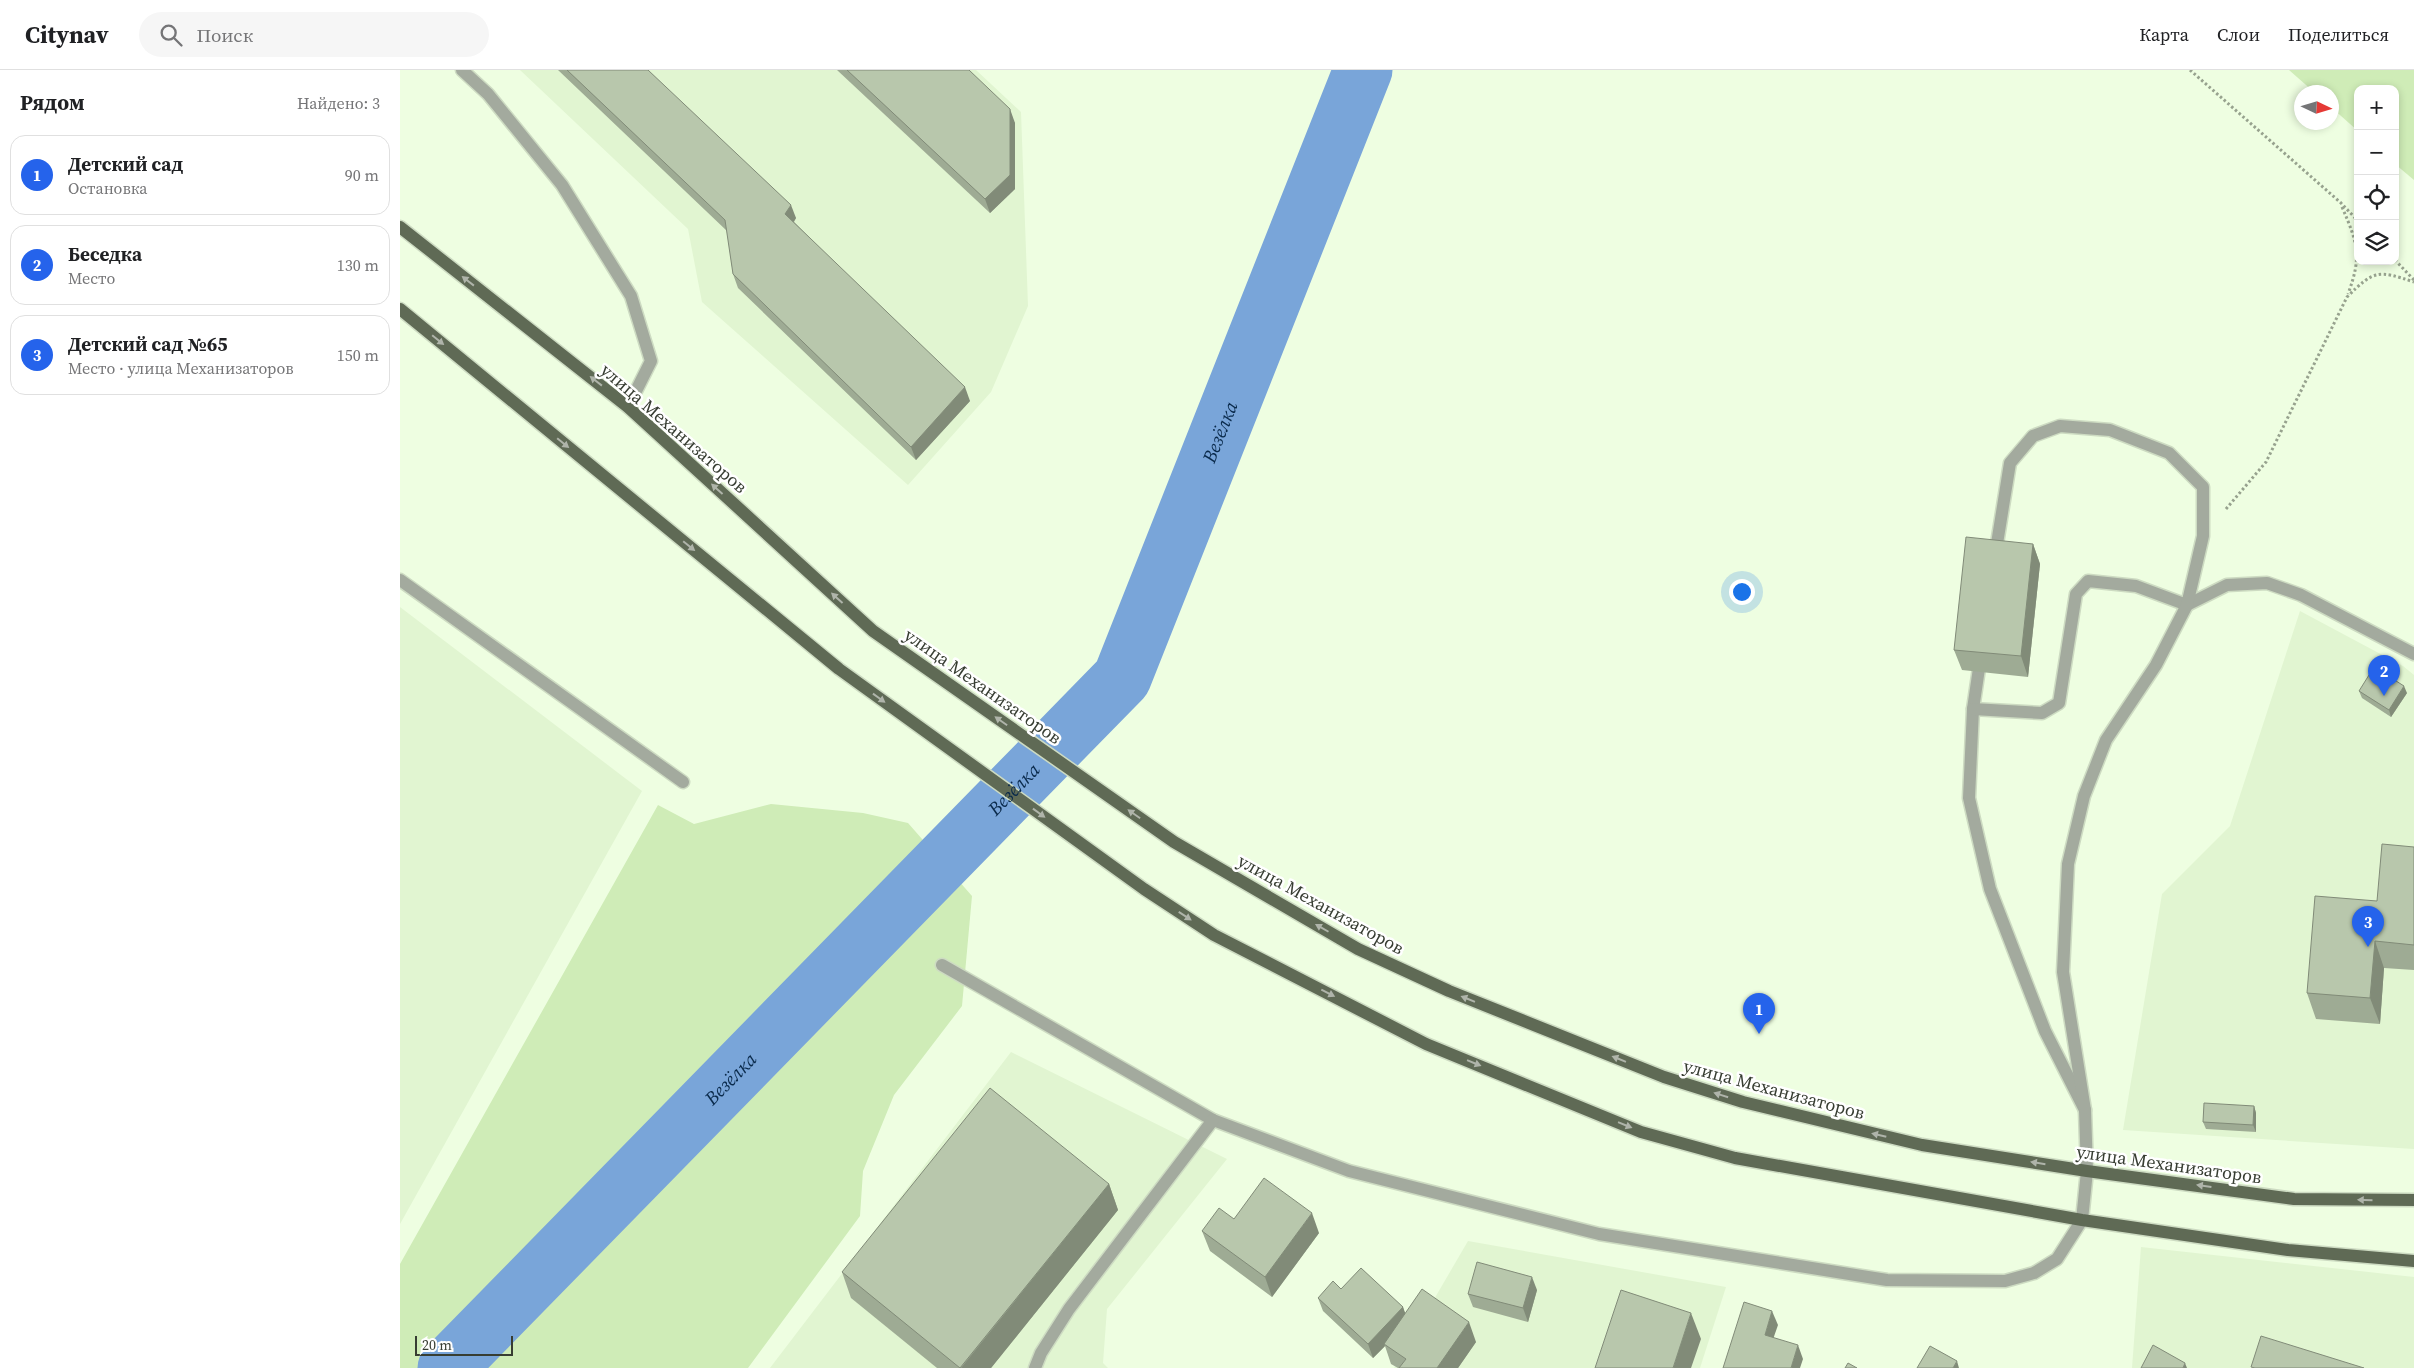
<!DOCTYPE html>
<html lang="ru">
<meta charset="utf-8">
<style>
:root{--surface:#fff;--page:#f6f6f6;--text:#202124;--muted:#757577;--line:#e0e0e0;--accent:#2563eb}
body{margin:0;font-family:"Source Serif 4",serif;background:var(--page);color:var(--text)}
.controls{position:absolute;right:15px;top:15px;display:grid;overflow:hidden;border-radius:10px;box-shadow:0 2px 8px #0003}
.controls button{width:45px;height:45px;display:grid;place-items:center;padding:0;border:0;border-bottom:1px solid var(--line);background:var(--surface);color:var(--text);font:25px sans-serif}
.compass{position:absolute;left:1894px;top:15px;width:45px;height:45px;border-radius:50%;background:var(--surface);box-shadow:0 2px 8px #0003;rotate:94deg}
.scale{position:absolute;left:15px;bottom:12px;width:98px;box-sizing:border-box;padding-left:5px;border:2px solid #373d32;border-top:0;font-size:14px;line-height:18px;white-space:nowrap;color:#373d32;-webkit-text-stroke:4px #fff;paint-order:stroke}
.you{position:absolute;left:1341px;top:521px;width:18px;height:18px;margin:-12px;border:4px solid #fff;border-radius:50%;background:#1a73e8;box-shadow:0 0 0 8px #1a73e833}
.badge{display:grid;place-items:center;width:32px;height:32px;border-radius:50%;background:var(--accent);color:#fff;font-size:16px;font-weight:700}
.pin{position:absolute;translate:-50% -41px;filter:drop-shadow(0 1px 2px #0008)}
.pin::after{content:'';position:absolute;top:26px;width:18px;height:15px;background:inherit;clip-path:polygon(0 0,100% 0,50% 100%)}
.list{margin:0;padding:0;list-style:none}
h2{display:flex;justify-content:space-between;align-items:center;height:65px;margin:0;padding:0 20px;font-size:21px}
h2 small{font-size:16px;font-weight:400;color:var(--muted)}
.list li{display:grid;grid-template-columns:32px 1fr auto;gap:15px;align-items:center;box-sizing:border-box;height:80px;margin:0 10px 10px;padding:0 10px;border:1px solid var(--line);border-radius:15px}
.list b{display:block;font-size:19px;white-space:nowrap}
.list p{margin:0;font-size:16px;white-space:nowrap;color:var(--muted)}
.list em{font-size:16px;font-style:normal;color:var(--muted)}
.icon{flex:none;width:28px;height:28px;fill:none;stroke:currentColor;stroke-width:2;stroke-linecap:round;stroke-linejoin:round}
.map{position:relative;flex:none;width:2014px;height:1298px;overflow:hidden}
header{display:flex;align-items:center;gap:30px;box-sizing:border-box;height:70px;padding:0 25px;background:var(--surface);border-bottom:1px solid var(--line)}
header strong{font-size:24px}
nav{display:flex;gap:28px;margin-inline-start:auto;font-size:18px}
.search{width:350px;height:45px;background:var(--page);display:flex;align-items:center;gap:12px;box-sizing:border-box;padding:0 18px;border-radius:28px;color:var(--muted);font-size:19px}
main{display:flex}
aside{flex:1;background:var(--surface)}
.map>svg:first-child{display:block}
.built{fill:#e1f5d1}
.green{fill:#cfecb7}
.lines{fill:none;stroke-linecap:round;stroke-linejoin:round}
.river{stroke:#79a5d9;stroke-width:59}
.lane-casing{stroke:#cddbc2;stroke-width:15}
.primary-casing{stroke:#cddbc2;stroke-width:15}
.path{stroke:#97a28e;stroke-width:3;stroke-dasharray:2.5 2.5;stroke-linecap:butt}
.lane{stroke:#a3aa9e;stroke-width:12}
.primary{stroke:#5f6a55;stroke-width:12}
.wall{fill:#9eab94}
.shaded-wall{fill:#818b78}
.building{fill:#b8c7ac;stroke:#818b78}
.oneway{fill:#afb4aa}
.labels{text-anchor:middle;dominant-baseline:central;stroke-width:5;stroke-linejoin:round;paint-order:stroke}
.street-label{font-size:18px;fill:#373d32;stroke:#fff}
.water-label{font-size:19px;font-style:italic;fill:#0a2a4b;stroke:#fff}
</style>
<header>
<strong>Citynav</strong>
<div class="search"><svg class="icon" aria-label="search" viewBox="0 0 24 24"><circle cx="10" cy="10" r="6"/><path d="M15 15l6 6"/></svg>Поиск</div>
<nav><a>Карта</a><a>Слои</a><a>Поделиться</a></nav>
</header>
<main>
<aside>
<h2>Рядом<small>Найдено: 3</small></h2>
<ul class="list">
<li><span class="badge">1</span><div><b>Детский сад</b><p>Остановка</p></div><em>90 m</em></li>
<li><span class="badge">2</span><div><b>Беседка</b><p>Место</p></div><em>130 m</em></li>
<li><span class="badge">3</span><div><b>Детский сад №65</b><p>Место · улица Механизаторов</p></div><em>150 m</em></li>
</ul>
</aside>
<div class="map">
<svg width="2014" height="1298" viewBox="0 0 2014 1298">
<rect width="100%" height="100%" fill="#eefee1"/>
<g class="built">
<polygon points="120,0 576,0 621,42 628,236 591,322 508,415 302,232 288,159"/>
<polygon points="0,537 242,721 0,1154"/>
<polygon points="1900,541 2003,596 2014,605 2014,1079 1723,1060 1762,824 1830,756"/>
<polygon points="611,982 827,1089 707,1239 703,1293 708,1298 370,1298"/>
<polygon points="1068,1171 1326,1217 1300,1298 994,1298"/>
<polygon points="1741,1177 2014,1207 2014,1298 1732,1298"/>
</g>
<g class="green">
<polygon points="1889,0 2014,0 2014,110 1995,94 1995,19 1958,19 1958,61 1932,38 1932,22 1914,22"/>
<polygon points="371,734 463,743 508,753 572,826 562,936 494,1025 463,1101 460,1146 348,1298 0,1298 0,1194 258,735 294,754"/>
</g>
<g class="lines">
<path class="river" id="s1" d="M 47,1298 L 722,608 L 963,0"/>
<g class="lane-casing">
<g id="lane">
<polyline points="62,0 88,24 162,115 231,226 251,291 228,337"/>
<polyline points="0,510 283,712"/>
<polyline points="1581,585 1573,639 1569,728 1590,819 1645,961 1685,1040"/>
<polyline points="1573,639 1642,643 1659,633 1676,524 1688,511 1736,516 1787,535 1827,515 1867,513 1901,525 2014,584"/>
<polyline points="542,895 813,1050 949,1101 1199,1164 1487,1210 1605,1211 1634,1203 1657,1189 1682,1150 1687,1101 1685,1040 1663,902 1668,794 1684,726 1706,670 1756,595 1787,535 1803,466 1803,417 1769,383 1710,360 1660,356 1633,366 1610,393 1595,486"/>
<polyline points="635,1298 641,1283 669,1239 813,1050"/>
</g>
</g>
<g class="primary-casing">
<g id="primary">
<polyline points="0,157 228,337 473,561 774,772 958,879 1049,921 1264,1007 1343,1032 1522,1075 1687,1101 1894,1129 2014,1130"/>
<polyline points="0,239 439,599 744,819 814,865 1026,974 1241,1062 1335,1088 1682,1150 1888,1180 2014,1191"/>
</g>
</g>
<g class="path">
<polyline points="1790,0 1941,133 1958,151"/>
<path d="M 1942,137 C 1958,174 1962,186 1948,224"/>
<polyline points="1995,190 2014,210"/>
<path d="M 1826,439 L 1866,392 L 1947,227 C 1974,200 1978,200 2014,212"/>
</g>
<use href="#lane" class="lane"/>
<use href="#primary" class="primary"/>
</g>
<g class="wall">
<polygon points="158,0 248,0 396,148 394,152 570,331 516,390 338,218 333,204 327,161"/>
<polygon points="437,0 569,0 615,53 615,119 590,143"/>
<polygon points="1633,474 1640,494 1628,607 1562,600 1554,580"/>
<polygon points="1959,621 2007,623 1991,647 1962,628"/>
<polygon points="2014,777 2014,900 1984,898 1980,954 1916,949 1907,923 1977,831"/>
<polygon points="1854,1036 1856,1043 1856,1062 1806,1059 1803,1052"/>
<polygon points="709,1114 718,1140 591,1298 537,1298 451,1228 442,1202"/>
<polygon points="834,1149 919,1163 872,1227 810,1181 802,1161"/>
<polygon points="941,1219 1003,1237 1005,1244 1076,1272 1058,1298 998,1298 991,1294 985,1276 973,1288 923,1241 918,1228"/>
<polygon points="1137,1220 1128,1252 1073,1237 1068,1224"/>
</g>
<g class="shaded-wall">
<polygon points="610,39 615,53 615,119 590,143 585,129"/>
<polygon points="391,135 396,148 390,157 385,144"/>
<polygon points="565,317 570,331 516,390 511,377"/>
<polygon points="1633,474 1640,494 1628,607 1621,586"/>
<polygon points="2004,616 2007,623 1991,647 1989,640"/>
<polygon points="1975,871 1984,898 1980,954 1970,928"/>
<polygon points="1854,1036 1856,1043 1856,1062 1853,1055"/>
<polygon points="709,1114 718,1140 591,1298 561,1298"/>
<polygon points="912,1143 919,1163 872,1227 865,1207"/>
<polygon points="1132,1207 1137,1220 1128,1252 1123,1238"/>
<polygon points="1003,1237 1008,1251 984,1274 985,1276 973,1288 968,1274"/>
<polygon points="1372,1241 1378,1255 1370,1278 1365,1265"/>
<polygon points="1291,1243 1301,1269 1291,1298 1273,1298"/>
<polygon points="1069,1252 1076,1272 1058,1298 1037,1298"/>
<polygon points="1398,1275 1403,1289 1400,1298 1391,1298"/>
<polygon points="1557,1291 1559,1298 1553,1298"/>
<polygon points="1785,1293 1787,1298 1783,1298"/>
</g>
<g class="building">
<polygon points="167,0 248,0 391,135 385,144 565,317 511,377 333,204 325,150"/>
<polygon points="447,0 569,0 610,39 610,105 585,129"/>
<polygon points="1566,467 1633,474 1621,586 1554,580"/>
<polygon points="1974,597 2004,616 1989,640 1959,621"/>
<polygon points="1982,774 2014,777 2014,875 1975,871 1970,928 1907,923 1915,826 1977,831"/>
<polygon points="590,1018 709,1114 560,1298 442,1202"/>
<polygon points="1804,1033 1854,1036 1853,1055 1803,1052"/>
<polygon points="864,1108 912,1143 865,1207 802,1161 819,1138 834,1149"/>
<polygon points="1077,1192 1132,1207 1123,1238 1068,1224"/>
<polygon points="961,1198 1003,1237 968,1274 918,1228 933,1211 941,1219"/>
<polygon points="1022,1219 1069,1252 1037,1298 999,1298 1006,1289 984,1274"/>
<polygon points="1221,1220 1291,1243 1273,1298 1195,1298"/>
<polygon points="1344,1232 1372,1241 1365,1265 1398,1275 1391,1298 1323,1298"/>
<polygon points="1861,1266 1964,1298 1855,1298 1851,1297"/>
<polygon points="1753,1275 1785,1293 1783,1298 1741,1298"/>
<polygon points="1530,1276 1557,1291 1553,1298 1517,1298"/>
<polygon points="1448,1293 1457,1298 1445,1298"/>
</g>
<defs><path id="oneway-solid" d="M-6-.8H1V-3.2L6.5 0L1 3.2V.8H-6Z" transform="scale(1.25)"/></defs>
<g class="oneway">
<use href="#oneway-solid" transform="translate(68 211) rotate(-142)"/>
<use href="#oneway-solid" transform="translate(38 270) rotate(39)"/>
<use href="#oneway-solid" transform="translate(196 311) rotate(-142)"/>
<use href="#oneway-solid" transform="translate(163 373) rotate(39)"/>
<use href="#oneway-solid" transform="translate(317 419) rotate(-138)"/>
<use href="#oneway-solid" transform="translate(289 476) rotate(39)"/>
<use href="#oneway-solid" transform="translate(437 528) rotate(-138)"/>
<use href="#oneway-solid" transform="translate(479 628) rotate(36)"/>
<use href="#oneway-solid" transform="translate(601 651) rotate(-145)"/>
<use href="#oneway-solid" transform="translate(639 743) rotate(36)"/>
<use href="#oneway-solid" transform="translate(734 744) rotate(-145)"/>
<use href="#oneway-solid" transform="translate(785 846) rotate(33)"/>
<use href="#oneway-solid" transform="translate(922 858) rotate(-150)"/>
<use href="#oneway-solid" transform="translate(928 923) rotate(27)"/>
<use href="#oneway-solid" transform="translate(1068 929) rotate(-158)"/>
<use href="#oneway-solid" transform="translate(1219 989) rotate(-158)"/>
<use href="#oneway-solid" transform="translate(1074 993) rotate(22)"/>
<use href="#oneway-solid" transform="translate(1321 1025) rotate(-162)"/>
<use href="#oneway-solid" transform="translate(1225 1055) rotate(22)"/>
<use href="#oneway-solid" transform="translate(1479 1065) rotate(-167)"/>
<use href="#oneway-solid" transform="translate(1638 1093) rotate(-171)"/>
<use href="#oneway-solid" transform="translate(1804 1116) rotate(-172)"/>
<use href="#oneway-solid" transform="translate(1965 1130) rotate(-179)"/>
</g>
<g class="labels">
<g class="street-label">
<text transform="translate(274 358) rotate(41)">улица Механизаторов</text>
<text transform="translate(583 616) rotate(35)">улица Механизаторов</text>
<text transform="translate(921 834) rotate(29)">улица Механизаторов</text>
<text transform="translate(1374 1019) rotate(15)">улица Механизаторов</text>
<text transform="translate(1769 1094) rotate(8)">улица Механизаторов</text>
</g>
<g class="water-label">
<text stroke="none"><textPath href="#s1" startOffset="1230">Везёлка</textPath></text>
<text stroke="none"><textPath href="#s1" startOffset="810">Везёлка</textPath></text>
<text stroke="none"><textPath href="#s1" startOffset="405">Везёлка</textPath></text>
</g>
</g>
</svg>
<div class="controls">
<button>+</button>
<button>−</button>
<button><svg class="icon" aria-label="locate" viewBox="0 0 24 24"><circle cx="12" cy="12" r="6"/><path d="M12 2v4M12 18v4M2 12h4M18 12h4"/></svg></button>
<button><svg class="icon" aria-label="layers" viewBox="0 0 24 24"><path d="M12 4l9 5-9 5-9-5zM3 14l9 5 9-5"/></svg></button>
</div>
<svg class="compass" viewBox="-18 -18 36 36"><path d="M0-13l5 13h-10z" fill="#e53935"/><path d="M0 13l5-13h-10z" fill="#757577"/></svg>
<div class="scale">20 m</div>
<div class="you"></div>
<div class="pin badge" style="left:1359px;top:964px">1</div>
<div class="pin badge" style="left:1984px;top:626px">2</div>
<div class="pin badge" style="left:1968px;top:877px">3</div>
</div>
</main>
